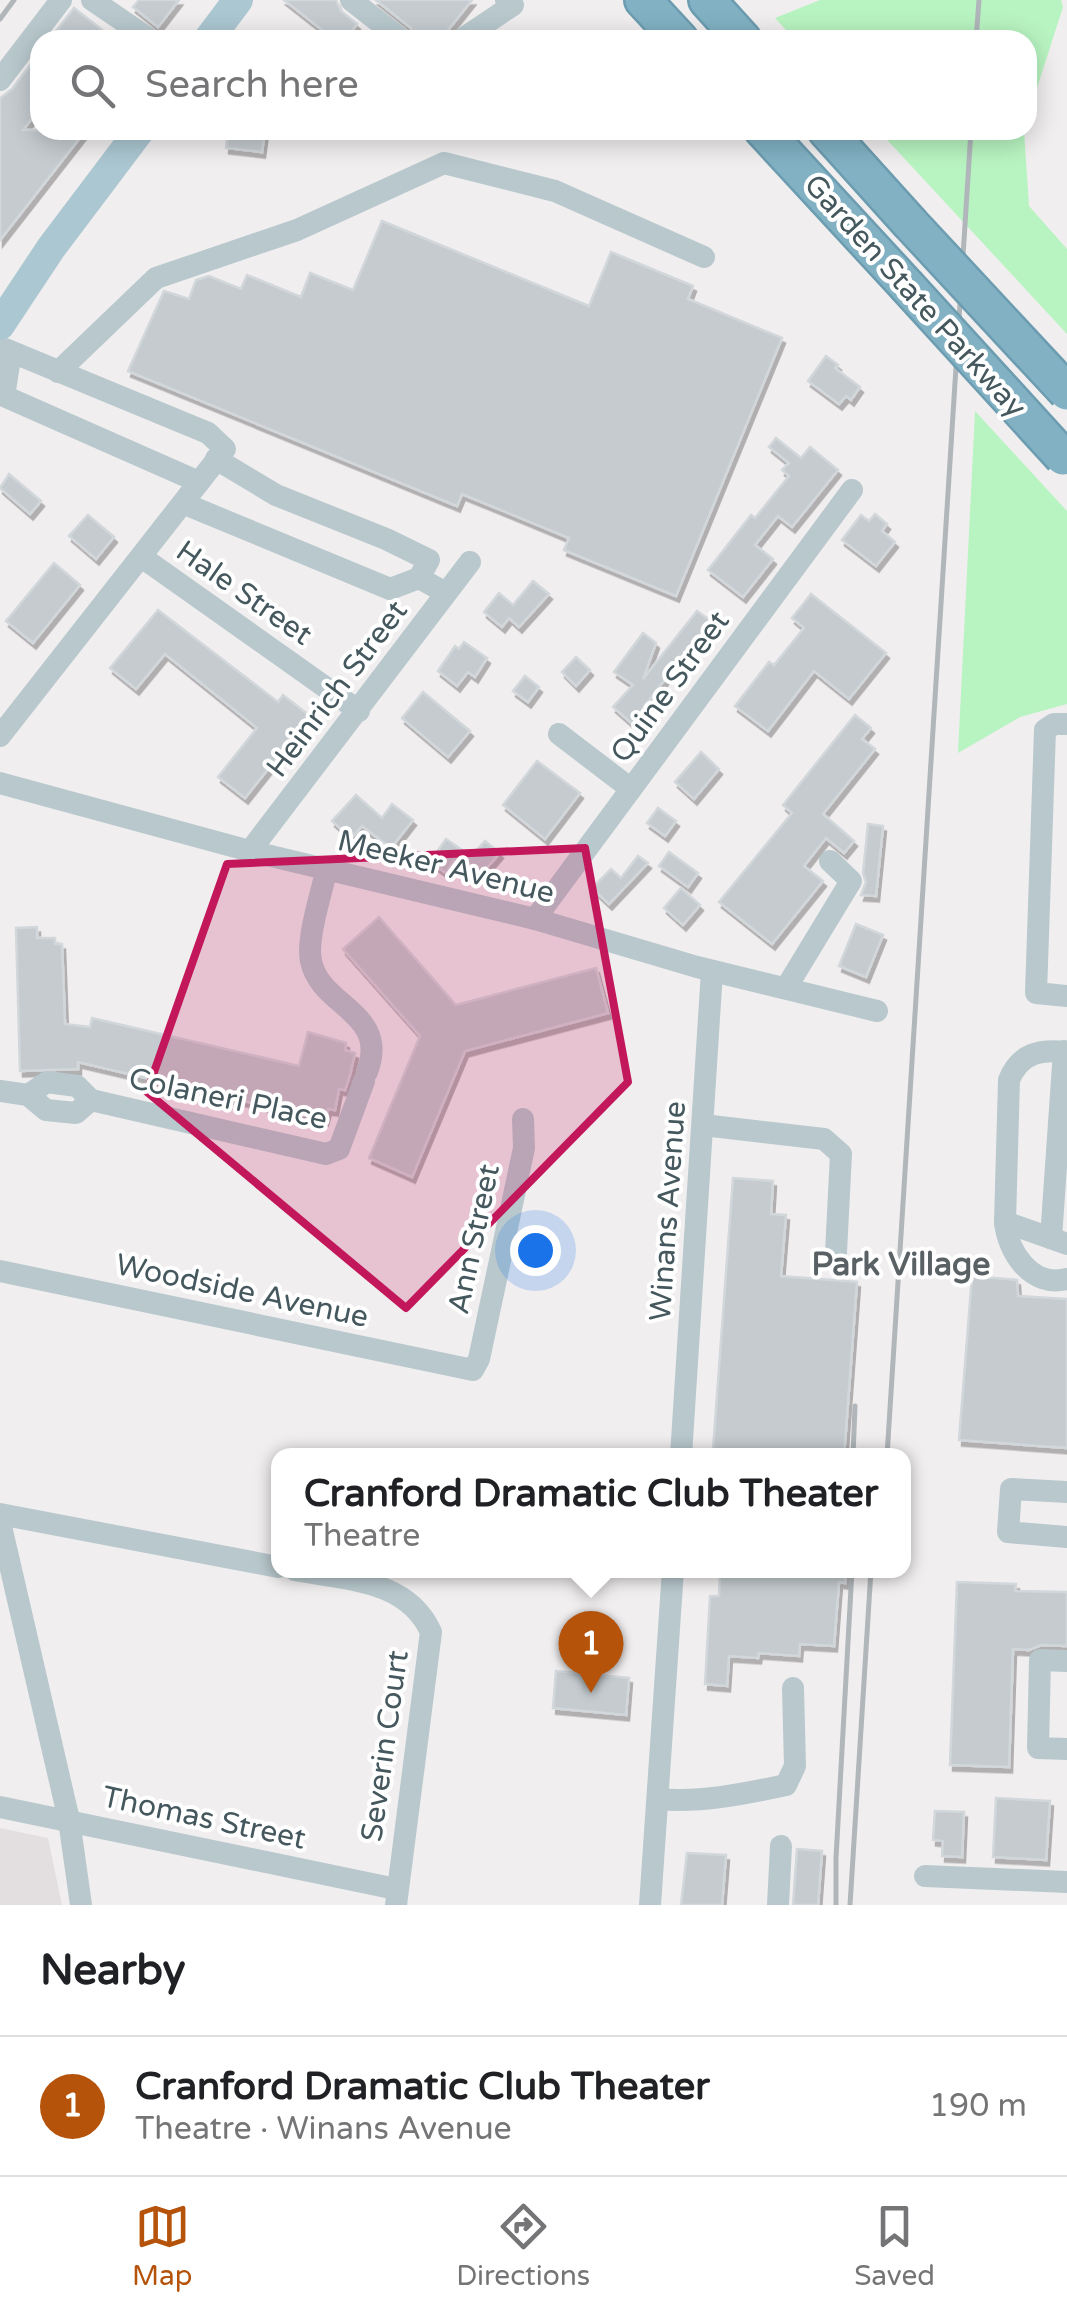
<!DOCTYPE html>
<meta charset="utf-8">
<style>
:root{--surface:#fff;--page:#f6f6f6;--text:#202124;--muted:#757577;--line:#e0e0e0;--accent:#b45309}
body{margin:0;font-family:"Varela Round",sans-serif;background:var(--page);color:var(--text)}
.you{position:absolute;left:535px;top:1250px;width:35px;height:35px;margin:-25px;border:8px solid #fff;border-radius:50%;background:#1a73e8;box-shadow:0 0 0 15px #1a73e833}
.badge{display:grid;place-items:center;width:65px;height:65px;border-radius:50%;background:var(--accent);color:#fff;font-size:32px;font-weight:700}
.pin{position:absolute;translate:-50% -82px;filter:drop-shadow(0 2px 5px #0008)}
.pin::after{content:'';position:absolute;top:52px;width:35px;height:30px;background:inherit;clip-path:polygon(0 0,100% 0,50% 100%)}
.popup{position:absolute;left:271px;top:1448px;width:640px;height:130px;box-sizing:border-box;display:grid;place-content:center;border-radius:20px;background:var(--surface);filter:drop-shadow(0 2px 8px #0005);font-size:32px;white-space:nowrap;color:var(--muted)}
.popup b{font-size:38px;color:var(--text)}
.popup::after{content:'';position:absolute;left:50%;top:100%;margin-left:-20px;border:20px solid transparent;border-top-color:var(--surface)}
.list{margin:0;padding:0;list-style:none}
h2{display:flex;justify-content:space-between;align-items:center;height:130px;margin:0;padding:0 40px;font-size:42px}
h2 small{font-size:32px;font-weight:400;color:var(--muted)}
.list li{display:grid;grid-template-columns:65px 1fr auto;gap:30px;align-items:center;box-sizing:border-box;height:140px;padding:0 40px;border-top:2px solid var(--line)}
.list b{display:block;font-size:38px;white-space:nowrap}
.list p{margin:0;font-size:32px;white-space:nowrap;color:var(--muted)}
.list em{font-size:32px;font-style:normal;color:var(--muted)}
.icon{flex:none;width:55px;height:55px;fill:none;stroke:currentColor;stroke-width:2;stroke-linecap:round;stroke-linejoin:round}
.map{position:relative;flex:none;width:1067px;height:1905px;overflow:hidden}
.search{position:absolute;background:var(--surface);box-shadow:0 5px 25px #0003;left:30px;right:30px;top:30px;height:110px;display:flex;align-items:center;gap:25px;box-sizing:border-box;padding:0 35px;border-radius:30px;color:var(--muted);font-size:38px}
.sheet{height:270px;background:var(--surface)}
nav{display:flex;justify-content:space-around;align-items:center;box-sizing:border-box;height:140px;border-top:2px solid var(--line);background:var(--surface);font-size:28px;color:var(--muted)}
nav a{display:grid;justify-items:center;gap:5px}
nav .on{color:var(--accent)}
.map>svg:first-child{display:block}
.education{fill:#e3dfe1}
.green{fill:#b8f4c1}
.building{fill:#c5cbcf;stroke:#d2d7db;stroke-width:2.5;filter:url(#shadow)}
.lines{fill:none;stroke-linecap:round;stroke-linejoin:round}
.highway-casing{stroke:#6c9caf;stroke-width:40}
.minor{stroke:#b8c8cd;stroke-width:22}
.major{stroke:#abc7d1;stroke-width:30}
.highway{stroke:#81b1c3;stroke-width:35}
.rail{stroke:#b0b6ba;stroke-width:5}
.highway-bridge-casing{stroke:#6c9caf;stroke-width:40;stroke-linecap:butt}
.highway-bridge{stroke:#81b1c3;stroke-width:35}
.marked{fill:#c2185b;fill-opacity:0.2;stroke:#c2185b;stroke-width:8;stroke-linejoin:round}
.labels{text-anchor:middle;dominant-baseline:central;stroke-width:8;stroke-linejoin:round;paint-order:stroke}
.street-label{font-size:30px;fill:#45585e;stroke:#fff}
.neighbourhood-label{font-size:32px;font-weight:bold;fill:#5a6164;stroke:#fff}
</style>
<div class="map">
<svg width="1067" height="1905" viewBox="0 0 1067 1905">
<defs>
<filter id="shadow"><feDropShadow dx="3" dy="5.5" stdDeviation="0" flood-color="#0004"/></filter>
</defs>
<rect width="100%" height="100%" fill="#f1eeef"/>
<polygon class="education" points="0,1828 48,1838 62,1905 0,1905"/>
<g class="green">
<polygon points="820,0 1061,0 1063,7 1027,119 1027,40 795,40 775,18"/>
<polygon points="878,130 1024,130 1029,206 1067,249 1067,334"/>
<polygon points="975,411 1067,511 1067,704 1020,717 958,753"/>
</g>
<g class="building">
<polygon points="139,0 179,0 158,27 133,7"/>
<polygon points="284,0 336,0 341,11 357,24 345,40 335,40"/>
<polygon points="376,0 472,0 440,40 417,40 411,28"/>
<polygon points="74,8 115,40 49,40"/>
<polygon points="40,52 40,108 23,130 86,130 0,240 0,98 12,89"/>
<polygon points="228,130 265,130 262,152 226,148"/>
<polygon points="382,221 589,306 611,252 693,286 688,299 782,338 676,596 564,550 569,538 462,494 457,506 128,371 164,291 189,299 196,280 209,276 241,289 247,275 301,297 310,273 353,290"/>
<polygon points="826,356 838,365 835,368 860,387 851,400 846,396 839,404 808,381"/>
<polygon points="776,438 801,458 810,447 838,470 792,527 778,516 755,545 773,559 743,597 708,570 751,515 755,518 789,476 782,470 789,463 769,447"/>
<polygon points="9,474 41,501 30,514 0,488"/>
<polygon points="875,514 887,524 882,531 895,542 876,566 842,540 861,515 869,521"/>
<polygon points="88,515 114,537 96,559 69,536"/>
<polygon points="54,563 80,585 33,643 6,621"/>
<polygon points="533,581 549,594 519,627 509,618 502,627 484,612 499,593 513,605"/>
<polygon points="811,594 886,653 849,699 814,671 768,731 735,706 769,662 774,665 804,628 792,618"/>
<polygon points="158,610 278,702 283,695 310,716 245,798 218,777 257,728 165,654 136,689 110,668"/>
<polygon points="697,611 711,621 698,639 701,641 691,657 685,653 643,708 649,713 636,727 613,707 633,685 614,672 643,633 656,643 643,679"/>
<polygon points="464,642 487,658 475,677 468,672 457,686 438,671 455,646 459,649"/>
<polygon points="576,657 590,670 576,686 562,672"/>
<polygon points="525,676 539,687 528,702 513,691"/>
<polygon points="423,692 470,731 448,757 402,718"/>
<polygon points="855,715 871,728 862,739 875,749 823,814 854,841 844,853 826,838 804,866 823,881 772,944 719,902 792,813 783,805"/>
<polygon points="701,752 719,769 694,799 675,782"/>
<polygon points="537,761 580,793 545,839 503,805"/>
<polygon points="356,795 382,818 392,804 413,820 391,848 362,826 351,838 332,821"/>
<polygon points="658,808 676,821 665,836 647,823"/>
<polygon points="868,824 883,826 876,896 861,895 866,882 863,873"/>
<polygon points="446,839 471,856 485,841 500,853 476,880 454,861 446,873 430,862"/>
<polygon points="669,852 698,873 688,887 659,866"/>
<polygon points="638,856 648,863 609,904 592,888 611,869 621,878"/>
<polygon points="681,888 700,905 683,925 664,908"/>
<polygon points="379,917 456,1005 596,968 608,1013 465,1051 412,1177 369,1158 420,1036 343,949"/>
<polygon points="856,924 883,935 866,977 839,966"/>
<polygon points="37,927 37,938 55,938 55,944 62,944 65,1024 90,1027 92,1018 299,1066 308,1032 346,1043 345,1050 355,1053 350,1075 345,1090 339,1089 335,1110 328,1109 325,1120 78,1062 78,1069 20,1071 16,928"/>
<polygon points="733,1178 773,1181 771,1214 786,1215 781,1276 857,1282 844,1456 757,1456 757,1452 713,1449"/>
<polygon points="972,1276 1017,1280 1018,1296 1067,1299 1067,1448 959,1440"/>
<polygon points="720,1570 846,1570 845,1583 839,1582 834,1646 800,1644 799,1656 759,1653 758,1658 729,1656 727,1686 705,1684 710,1596 719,1596"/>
<polygon points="957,1582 1016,1584 1015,1591 1067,1592 1067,1646 1041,1645 1029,1650 1013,1649 1009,1767 950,1765"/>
<polygon points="556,1671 629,1678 626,1715 553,1708"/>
<polygon points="996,1798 1050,1801 1046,1860 993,1857"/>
<polygon points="935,1811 964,1812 962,1857 942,1856 943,1841 933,1840"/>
<polygon points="797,1849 822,1851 818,1905 793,1905"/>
<polygon points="687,1853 726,1855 722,1905 681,1905"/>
</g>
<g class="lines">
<g class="highway-casing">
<g id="highway">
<polyline points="643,0 680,40"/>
<polyline points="707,0 743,40"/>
<polyline points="763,130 906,285"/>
<polyline points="826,130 909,222"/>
</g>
</g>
<g class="minor">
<polyline points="92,0 151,40"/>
<polyline points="351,0 402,40"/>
<polyline points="461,40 513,5 506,0"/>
<polyline points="0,80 61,0"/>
<polyline points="0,347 208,433 225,449 0,736"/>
<polyline points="11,352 4,396 199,482"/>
<polyline points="58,372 156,278 297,230 444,163 555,191 704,257"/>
<polyline points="216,459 276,495 386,539 429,560 419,578 446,593"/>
<polyline points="185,504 390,589 419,578"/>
<polyline points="143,558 359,711"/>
<polyline points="1067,724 1054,724 1045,730 1036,993 1067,996"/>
<polyline points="559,734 631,789"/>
<polyline points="0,783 250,851 535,919 697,967 877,1011"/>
<polyline points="250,851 470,562"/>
<path d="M 327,868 C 322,891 306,939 311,961 C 320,1007 390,1012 367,1072"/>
<polyline points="535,919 852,490"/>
<polyline points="786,988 851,881 830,861"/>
<path d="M 1067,1052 C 1040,1049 1020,1053 1009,1080 L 1005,1222 L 1067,1244"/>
<polyline points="0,1091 28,1095 46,1110 76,1113 91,1100"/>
<polyline points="28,1095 47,1082 77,1086 91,1100 326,1154 339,1149 364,1081"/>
<polyline points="703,1125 824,1139 841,1154 836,1252"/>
<path d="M 1005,1222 C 1008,1252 1031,1288 1067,1279"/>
<polyline points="1051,1238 1064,1051"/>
<polyline points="0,1271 473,1370 479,1359 524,1148 523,1119"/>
<polyline points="681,1456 712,971"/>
<polyline points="1067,1492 1011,1489 1008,1532 1067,1537"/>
<polyline points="0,1514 278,1567"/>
<polyline points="0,1522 69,1820 81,1905"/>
<path d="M 295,1570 C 346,1580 407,1579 431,1632 L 396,1905"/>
<polyline points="1067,1661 1040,1660 1038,1748 1067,1749"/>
<path d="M 658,1799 C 700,1803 744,1794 786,1785 L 795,1766 L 793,1688"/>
<polyline points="0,1807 396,1889"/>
<polyline points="925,1876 1067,1882"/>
<polyline points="650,1905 673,1570"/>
<polyline points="778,1905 781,1846"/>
</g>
<g class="major">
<polyline points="208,40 238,0"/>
<polyline points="0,325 51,248 140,130"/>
</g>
<use href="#highway" class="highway"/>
<g class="rail">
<polyline points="0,19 14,0"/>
<polyline points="976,40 979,0"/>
<polyline points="853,1456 855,1406"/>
<polyline points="887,1456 971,130"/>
<polyline points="836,1905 836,1858 852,1570"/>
<polyline points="850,1905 871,1570"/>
</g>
<g class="highway-bridge-casing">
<g id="highway-bridge">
<polyline points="909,222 1067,392"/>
<polyline points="906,285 1063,457"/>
</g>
</g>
<use href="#highway-bridge" class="highway-bridge"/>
</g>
<path class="marked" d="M 585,848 L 628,1082 L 406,1308 L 147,1092 L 227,864 Z"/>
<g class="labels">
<g class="street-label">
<text transform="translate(915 296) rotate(48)">Garden State Parkway</text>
<text transform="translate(244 593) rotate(35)">Hale Street</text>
<text transform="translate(670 687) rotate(-54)">Quine Street</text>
<text transform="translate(337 689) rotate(-53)">Heinrich Street</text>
<text transform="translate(446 867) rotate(14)">Meeker Avenue</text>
<text transform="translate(228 1099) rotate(12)">Colaneri Place</text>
<text transform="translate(668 1211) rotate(-86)">Winans Avenue</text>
<text transform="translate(474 1239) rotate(-78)">Ann Street</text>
<text transform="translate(242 1291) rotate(12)">Woodside Avenue</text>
<text transform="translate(385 1746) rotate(-82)">Severin Court</text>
<text transform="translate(204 1818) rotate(12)">Thomas Street</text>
</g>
<g class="neighbourhood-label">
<text x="901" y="1265">Park Village</text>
</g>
</g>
</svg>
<div class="you"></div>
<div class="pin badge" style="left:591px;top:1693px">1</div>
<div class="popup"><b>Cranford Dramatic Club Theater</b>Theatre</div>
<div class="search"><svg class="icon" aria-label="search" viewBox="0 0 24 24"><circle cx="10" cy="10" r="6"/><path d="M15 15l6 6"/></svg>Search here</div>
</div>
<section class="sheet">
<h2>Nearby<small></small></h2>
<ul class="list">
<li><span class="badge">1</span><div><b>Cranford Dramatic Club Theater</b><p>Theatre · Winans Avenue</p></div><em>190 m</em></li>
</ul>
</section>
<nav>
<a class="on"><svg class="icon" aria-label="map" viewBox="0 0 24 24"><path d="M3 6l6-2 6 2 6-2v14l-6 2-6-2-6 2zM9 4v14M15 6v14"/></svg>Map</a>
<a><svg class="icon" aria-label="directions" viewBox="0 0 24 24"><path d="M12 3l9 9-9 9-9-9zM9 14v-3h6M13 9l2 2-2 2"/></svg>Directions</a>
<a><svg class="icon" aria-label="saved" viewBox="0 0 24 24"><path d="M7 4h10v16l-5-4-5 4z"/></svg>Saved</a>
</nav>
